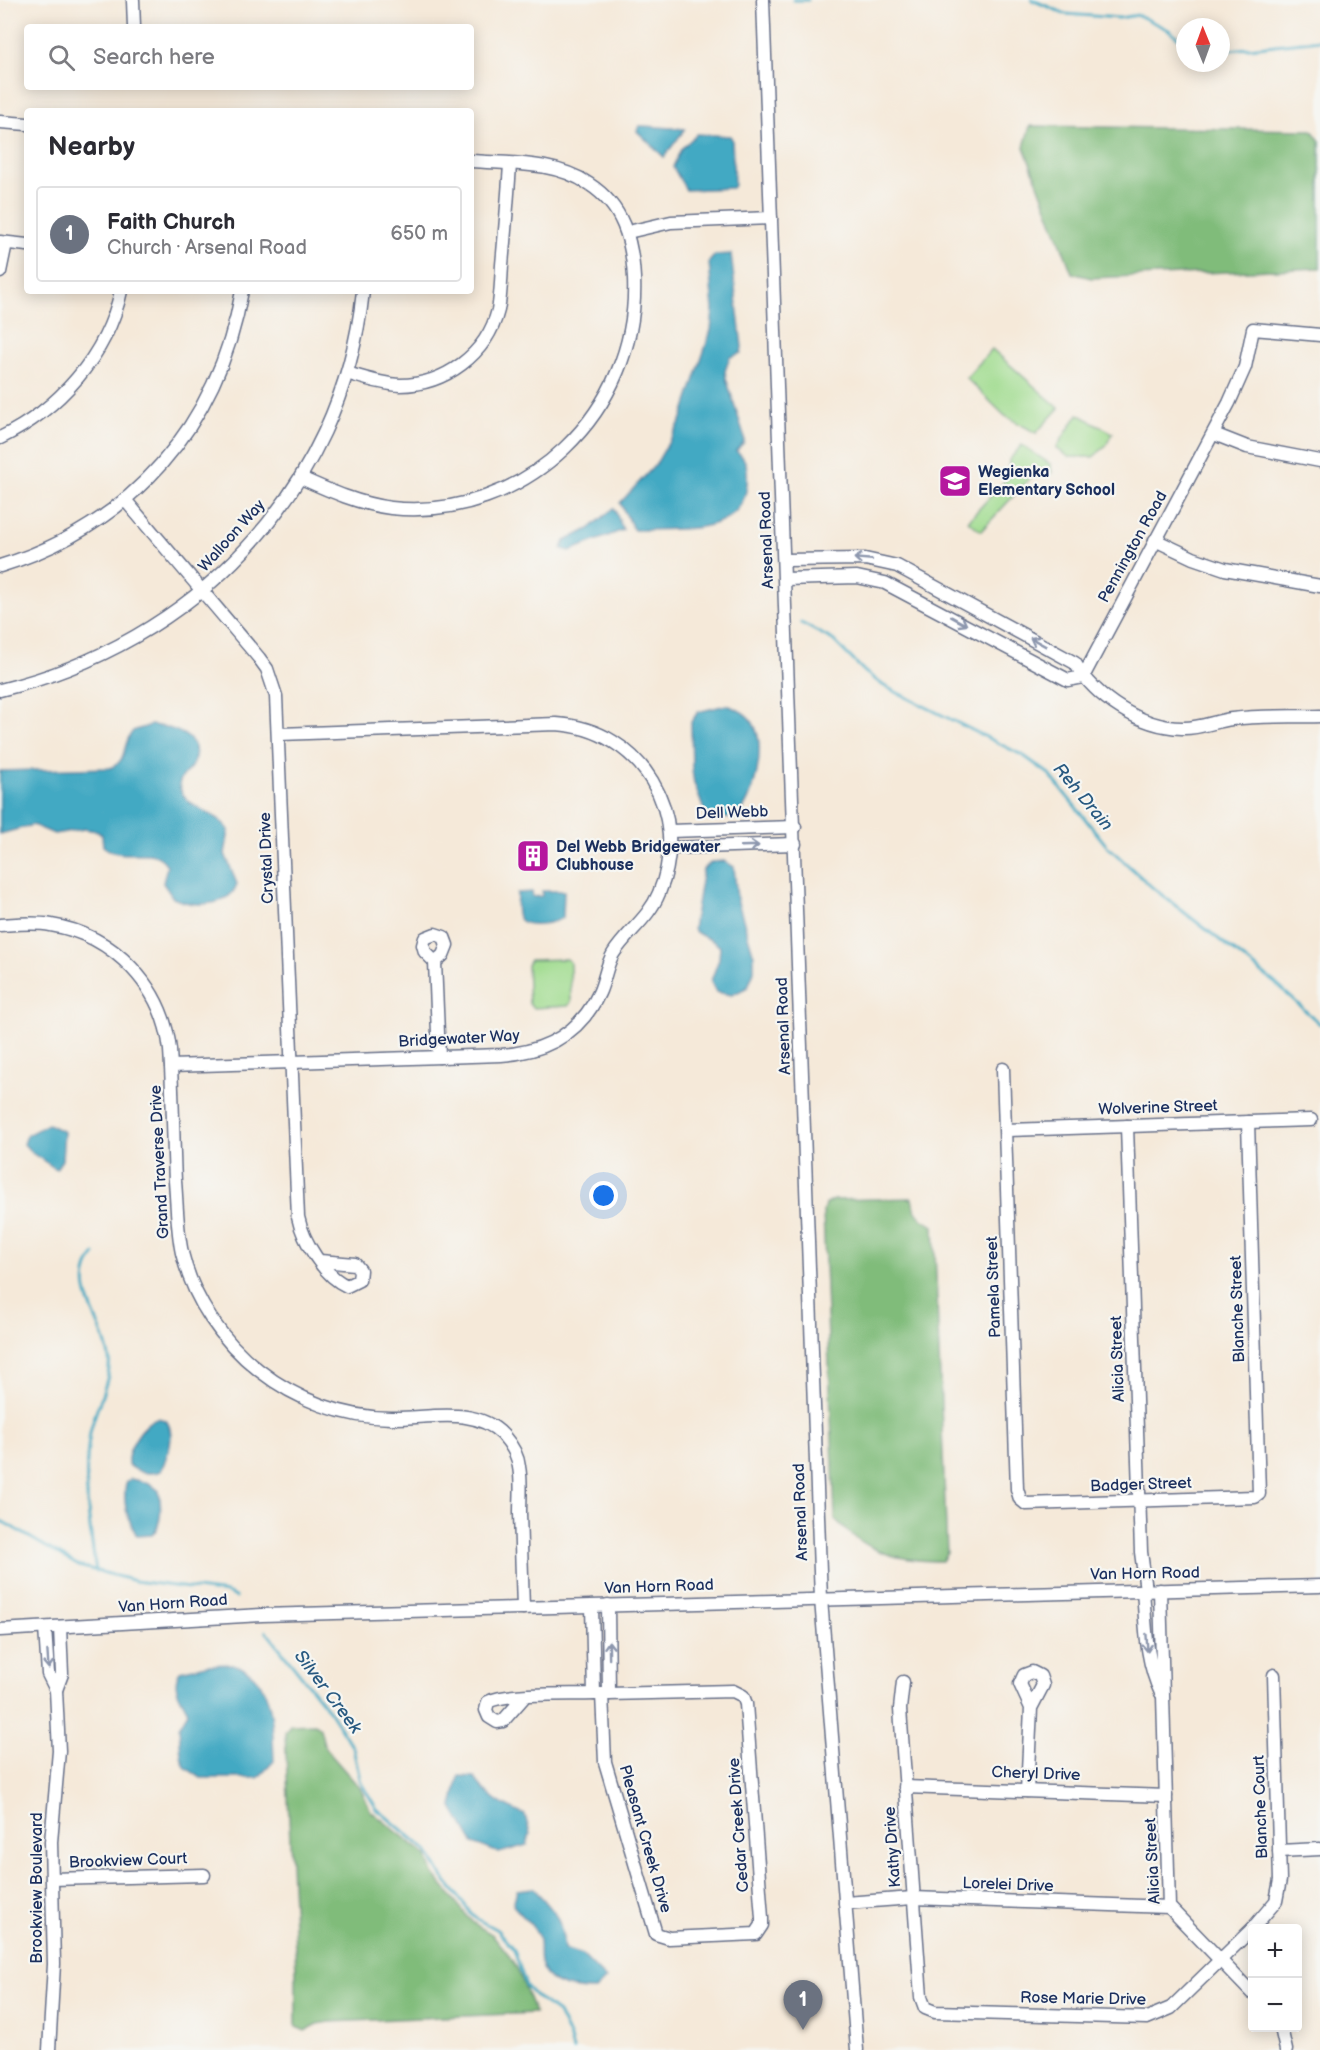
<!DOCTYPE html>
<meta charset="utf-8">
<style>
:root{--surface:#fff;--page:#f7f7f7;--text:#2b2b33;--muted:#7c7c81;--line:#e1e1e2;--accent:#d93025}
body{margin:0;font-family:"Balsamiq Sans",sans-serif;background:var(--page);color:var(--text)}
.controls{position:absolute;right:18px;bottom:18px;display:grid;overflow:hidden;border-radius:6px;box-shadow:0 3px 15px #0003}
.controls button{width:54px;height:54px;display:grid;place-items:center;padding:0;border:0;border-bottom:2px solid var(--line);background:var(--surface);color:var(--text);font:30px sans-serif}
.compass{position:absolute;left:1176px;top:18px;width:54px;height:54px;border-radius:50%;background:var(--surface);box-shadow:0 3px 15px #0003;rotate:359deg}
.you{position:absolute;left:604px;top:1196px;width:21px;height:21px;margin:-15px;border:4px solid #fff;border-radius:50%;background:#1a73e8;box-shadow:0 0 0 9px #1a73e833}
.badge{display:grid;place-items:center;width:39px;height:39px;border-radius:50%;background:var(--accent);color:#fff;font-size:20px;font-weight:700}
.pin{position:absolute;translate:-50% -50px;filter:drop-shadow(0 2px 3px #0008)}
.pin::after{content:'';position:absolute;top:32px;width:21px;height:18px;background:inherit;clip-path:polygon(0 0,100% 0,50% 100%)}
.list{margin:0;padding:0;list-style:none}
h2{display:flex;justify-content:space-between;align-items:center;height:78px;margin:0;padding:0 24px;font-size:26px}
h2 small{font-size:20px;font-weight:400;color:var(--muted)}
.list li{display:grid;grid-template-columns:39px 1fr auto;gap:18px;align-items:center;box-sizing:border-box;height:96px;margin:0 12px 12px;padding:0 12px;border:2px solid var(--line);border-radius:6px}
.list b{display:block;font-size:22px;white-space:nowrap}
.list p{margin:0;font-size:20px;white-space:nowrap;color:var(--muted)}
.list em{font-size:20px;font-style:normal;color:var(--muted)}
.icon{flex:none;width:33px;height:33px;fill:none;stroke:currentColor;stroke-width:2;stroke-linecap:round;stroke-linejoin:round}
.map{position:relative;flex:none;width:1320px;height:2050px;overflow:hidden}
.search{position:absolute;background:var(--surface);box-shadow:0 3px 15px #0003;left:24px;top:24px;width:450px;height:66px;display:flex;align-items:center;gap:15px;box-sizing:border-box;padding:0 21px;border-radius:6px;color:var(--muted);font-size:22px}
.panel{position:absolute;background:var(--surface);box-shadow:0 3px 15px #0003;left:24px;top:108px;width:450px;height:186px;border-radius:6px}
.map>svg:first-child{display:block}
.green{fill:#a1dc90;stroke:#5e8677;stroke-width:1.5}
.forest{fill:#80bc7a;stroke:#4e766c;stroke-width:1.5}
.water{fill:#43a9c3;stroke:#2f6c90;stroke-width:1.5}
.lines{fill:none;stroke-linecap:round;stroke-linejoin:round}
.stream{stroke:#43a9c3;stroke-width:3}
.minor-casing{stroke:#677089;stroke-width:15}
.minor{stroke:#fff;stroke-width:12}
.oneway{stroke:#8d97ae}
.labels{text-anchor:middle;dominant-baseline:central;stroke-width:4.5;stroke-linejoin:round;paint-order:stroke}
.poi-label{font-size:16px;font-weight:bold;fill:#1b2f5e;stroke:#f6f6f2;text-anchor:start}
.street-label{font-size:16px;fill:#1b2f5e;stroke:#f6f6f2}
.water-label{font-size:18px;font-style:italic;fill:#295a81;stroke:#f6f6f2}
</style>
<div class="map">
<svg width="1320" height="2050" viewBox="0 0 1320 2050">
<rect width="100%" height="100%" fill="#f6f6f2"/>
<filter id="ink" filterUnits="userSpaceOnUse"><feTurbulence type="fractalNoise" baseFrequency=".0167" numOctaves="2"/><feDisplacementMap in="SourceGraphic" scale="12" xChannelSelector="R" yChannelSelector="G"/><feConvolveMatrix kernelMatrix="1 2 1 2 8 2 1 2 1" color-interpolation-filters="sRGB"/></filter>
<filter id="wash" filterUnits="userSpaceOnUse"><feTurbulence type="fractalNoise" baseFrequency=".008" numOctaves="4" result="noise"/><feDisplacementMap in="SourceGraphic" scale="24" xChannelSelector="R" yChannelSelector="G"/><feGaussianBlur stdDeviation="1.35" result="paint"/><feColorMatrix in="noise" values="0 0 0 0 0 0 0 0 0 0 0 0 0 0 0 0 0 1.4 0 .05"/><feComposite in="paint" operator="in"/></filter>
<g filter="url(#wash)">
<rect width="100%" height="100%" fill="#f5e9d9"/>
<g class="green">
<polygon points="992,349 1059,408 1036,433 1005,416 966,378"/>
<polygon points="1078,414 1113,433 1105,447 1093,457 1069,457 1056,448"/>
<polygon points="1022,445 1050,464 1052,472 1050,474 1032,476 981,531 968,521 1009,476 1009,460"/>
<polygon points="567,959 570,962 571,1002 568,1006 533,1008 529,1004 527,965 530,960"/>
</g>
<g class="forest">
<polygon points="1030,126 1312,130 1320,141 1320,268 1091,278 1072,273 1024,147"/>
<path d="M 912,1198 C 914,1213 921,1220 934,1226 L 947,1553 L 942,1561 C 897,1561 867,1553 835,1519 L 823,1212 L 825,1205 L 834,1200 Z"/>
<polygon points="315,1724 320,1729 325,1748 360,1788 371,1811 427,1856 433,1874 473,1923 493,1935 506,1951 518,1970 535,2013 330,2022 318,2024 305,2031 296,2027 296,1970 285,1733 290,1725"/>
</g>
<g class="water">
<polygon points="639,126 644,126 685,129 664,157 637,131"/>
<polygon points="697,134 730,136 732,139 734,185 732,188 686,190 673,167 681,149"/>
<path d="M 731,254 L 742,347 L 741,353 L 730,357 L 725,371 L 726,378 L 744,435 L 744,442 L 736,451 C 748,459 748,471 747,484 C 743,538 673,528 634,530 L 620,503 L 656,464 L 681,421 L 711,330 L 713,310 L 709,262 L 715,255 Z"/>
<polygon points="614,508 623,530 570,551 562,549 565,541 589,529"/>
<path d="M 726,705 C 736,708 747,713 753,723 C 767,747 755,799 736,818 L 715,818 L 705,813 L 694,783 L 692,770 L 691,722 L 698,712 Z"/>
<path d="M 151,725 C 170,727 203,735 194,761 C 190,774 173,777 182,793 C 191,810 216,811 229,830 L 225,854 L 237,884 C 229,908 193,907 173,898 L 163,883 L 167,866 C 155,842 124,864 103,846 L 102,835 L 97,831 L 84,829 L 54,834 L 33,825 L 0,834 L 0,771 L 110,768 C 129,761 121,744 133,731 Z"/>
<path d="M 724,861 L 734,867 L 737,899 L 754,956 L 754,971 L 748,987 L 732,995 L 716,992 L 711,981 L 719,959 L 720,947 C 712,937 700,938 693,929 L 703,869 L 712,862 Z"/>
<path d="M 542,891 L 564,891 L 563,917 C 556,924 523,929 518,917 C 515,911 517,900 517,893 L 532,892 L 533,897 L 542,896 Z"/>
<polygon points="48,1124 64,1132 62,1160 56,1169 32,1153 24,1144 27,1135"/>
<path d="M 157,1418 L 166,1420 C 177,1436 167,1455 161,1471 C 150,1475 137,1473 128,1464 C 126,1450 143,1422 157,1418 Z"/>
<path d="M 131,1479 L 149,1483 L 159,1491 C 161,1505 163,1524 152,1535 L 137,1536 C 128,1519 122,1504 126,1483 Z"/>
<path d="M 233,1664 C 276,1678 272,1724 274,1761 L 258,1778 L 201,1778 L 185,1767 L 181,1756 L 179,1727 L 188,1712 C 182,1698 170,1687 180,1671 L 207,1665 Z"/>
<path d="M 459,1776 L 474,1777 C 487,1797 503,1806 525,1815 L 530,1834 L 527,1845 L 499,1853 L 473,1843 L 452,1807 Z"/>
<path d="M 533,1888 C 554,1911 562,1917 564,1949 L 582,1955 L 606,1979 L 595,1990 C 575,1990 545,1987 540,1962 C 538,1952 542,1939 535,1930 C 529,1921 520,1914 513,1905 L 517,1890 Z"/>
</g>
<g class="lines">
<g class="stream">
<polyline points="793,0 808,0"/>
<polyline points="1032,0 1066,14 1119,18 1138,15 1169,30 1185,43"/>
<polyline points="1221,51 1320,40"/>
<polyline points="801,623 833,640 865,672 884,686 1024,756 1049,774 1107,846 1153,888 1275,983 1320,1024"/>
<path d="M 95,1254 C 68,1289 105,1322 109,1358 C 112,1379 94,1411 90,1433 C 82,1480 89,1524 96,1571"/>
<polyline points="0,1520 79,1566 135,1581 227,1593 236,1597"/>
<polyline points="266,1631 330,1712 353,1748 361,1783 377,1809 428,1852 442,1876 475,1918 497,1930 514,1950 526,1986 536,1997 558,2013 569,2036 573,2050"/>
</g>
</g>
</g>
<g filter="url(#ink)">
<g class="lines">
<g class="minor-casing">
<g id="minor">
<polyline points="133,0 134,27"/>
<polyline points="763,0 821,1599 857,2050"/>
<polyline points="0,122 27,124"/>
<polyline points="628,232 671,222 771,218"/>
<polyline points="0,242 27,245"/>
<polyline points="0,272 6,243"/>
<path d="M 347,373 C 364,378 382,384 400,385 C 445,385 487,354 498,310 C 501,295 501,280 502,265 C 505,231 508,198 510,164"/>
<polyline points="1214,434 1247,447 1320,461"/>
<path d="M 0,438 C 58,410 107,356 121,291"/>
<path d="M 301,478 C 330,491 359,504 391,508 C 524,522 640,411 634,278 C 632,240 623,206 589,184 C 555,161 511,164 471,161"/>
<path d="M 126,501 L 259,658 L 267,669 L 276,696 L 298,1217 C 303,1241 324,1276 347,1286 L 359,1280 L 360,1270 L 355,1264 L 320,1261"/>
<polyline points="1155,540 1193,558 1225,569 1320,586"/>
<path d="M 784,560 L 865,559 L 897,566 L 1075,663 C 1096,698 1140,727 1182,728 C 1199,729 1215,721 1232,719 C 1261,715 1291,717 1320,716"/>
<path d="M 0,566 C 131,526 218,426 242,291"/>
<polyline points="785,579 857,577 885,583 1068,680 1083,677"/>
<polyline points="1083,677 1229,403 1245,367 1253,329 1320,335"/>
<path d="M 0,690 C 193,644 342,492 363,291"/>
<polyline points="670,831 795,827"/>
<polyline points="670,848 795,844"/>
<path d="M 0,925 C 17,924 34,922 51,925 C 114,935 163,987 170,1050 C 173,1094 173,1137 175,1181 C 177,1205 177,1230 182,1253 C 205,1347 295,1417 391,1418 C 427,1419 475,1405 503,1435 C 511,1444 518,1456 519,1467 C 522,1482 520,1498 520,1513 C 521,1544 522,1576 523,1608"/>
<polyline points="435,962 425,952 423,945 425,938 435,934 444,937 447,945 443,955 435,962 439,1057"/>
<path d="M 171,1066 L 501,1055 C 545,1052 580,1034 599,993 C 605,980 606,966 613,954 C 627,932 649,918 659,893 C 692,815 642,729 556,724 L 280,734"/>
<polyline points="1003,1069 1017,1489 1020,1499 1026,1504 1255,1497 1259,1494 1248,1122"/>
<polyline points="1127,1126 1141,1552 1146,1590"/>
<polyline points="1006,1130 1311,1120"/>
<path d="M 1143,1590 C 1146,1627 1145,1659 1161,1693"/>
<polyline points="1160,1590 1169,1907 1252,1993"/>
<polyline points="608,1605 609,1694"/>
<polyline points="592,1606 594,1694"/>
<polyline points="45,1628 48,1674 56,1690"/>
<polyline points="0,1630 262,1615 1320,1586"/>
<polyline points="903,1682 900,1709 921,1997 925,2008 935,2012 1147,2018 1171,2008 1252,1929"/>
<path d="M 525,1696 L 503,1721 L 497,1722 L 489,1717 L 486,1710 L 488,1702 C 506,1692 571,1695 594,1694 L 609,1694 L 733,1691 L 743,1696 L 746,1704 L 762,1918 L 762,1925 L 756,1934 L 669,1938 L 656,1934 L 605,1762 L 602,1694"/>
<polyline points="905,1787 1166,1796"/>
<polyline points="1027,1791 1031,1708 1043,1685 1040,1676 1032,1672 1024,1675 1020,1684 1031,1708"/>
<polyline points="1279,1851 1320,1849"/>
<polyline points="52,1879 204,1875"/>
<polyline points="845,1903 913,1898 1169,1907"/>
<polyline points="1253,1928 1276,1901 1280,1880 1274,1675"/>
<polyline points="1281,2028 1286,2050"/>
<polyline points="49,2050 54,1964 51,1842 59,1751 56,1690 62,1674 60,1627"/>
</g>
</g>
<use href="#minor" class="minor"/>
</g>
<defs><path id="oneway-shaft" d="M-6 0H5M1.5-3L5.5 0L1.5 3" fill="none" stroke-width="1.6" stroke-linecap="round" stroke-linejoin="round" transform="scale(1.5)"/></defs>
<g class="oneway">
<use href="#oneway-shaft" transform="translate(863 559) rotate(-175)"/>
<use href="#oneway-shaft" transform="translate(959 621) rotate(29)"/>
<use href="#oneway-shaft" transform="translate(1038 642) rotate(-151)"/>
<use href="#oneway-shaft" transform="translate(750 846) rotate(-2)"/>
<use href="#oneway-shaft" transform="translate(1147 1643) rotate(86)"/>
<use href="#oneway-shaft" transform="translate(609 1650) rotate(-91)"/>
<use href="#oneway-shaft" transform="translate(48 1660) rotate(86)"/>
</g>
</g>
<defs>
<g id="school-square" transform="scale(1.725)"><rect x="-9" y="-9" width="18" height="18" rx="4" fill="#b5179e" stroke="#f6f6f2"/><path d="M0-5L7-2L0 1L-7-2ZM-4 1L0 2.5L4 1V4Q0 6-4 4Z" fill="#fff"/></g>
<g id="building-square" transform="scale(1.725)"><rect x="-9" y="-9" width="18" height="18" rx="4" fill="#b5179e" stroke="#f6f6f2"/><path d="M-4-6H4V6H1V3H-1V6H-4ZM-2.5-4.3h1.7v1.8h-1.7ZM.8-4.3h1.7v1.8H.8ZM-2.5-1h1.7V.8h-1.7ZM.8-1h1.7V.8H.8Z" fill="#fff"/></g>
</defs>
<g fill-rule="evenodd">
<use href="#school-square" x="955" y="481"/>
<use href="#building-square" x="533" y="856"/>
</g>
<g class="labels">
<g class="poi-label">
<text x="978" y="472">Wegienka<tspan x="978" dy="18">Elementary School</tspan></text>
<text x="556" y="847">Del Webb Bridgewater<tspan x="556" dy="18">Clubhouse</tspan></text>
</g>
<g class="street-label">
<text transform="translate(232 536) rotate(-48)">Walloon Way</text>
<text transform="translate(767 540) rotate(-92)">Arsenal Road</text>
<text transform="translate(1133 547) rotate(-61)">Pennington Road</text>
<text transform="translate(732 813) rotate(-2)">Dell Webb</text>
<text transform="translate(267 858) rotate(-92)">Crystal Drive</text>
<text transform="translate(784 1026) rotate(-92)">Arsenal Road</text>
<text transform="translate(459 1039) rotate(-3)">Bridgewater Way</text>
<text transform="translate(1158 1108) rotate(-2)">Wolverine Street</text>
<text transform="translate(160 1162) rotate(-93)">Grand Traverse Drive</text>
<text transform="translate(994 1287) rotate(-92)">Pamela Street</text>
<text transform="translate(1238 1309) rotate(-92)">Blanche Street</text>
<text transform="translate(1118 1359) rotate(-92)">Alicia Street</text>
<text transform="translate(1141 1485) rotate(-2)">Badger Street</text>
<text transform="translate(801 1512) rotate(-92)">Arsenal Road</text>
<text transform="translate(1145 1574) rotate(-1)">Van Horn Road</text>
<text transform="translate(659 1587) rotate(-2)">Van Horn Road</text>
<text transform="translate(173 1604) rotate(-4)">Van Horn Road</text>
<text transform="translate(1036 1774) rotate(2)">Cheryl Drive</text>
<text transform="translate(1261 1807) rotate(-92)">Blanche Court</text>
<text transform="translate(739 1825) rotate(-94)">Cedar Creek Drive</text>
<text transform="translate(645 1839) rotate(74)">Pleasant Creek Drive</text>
<text transform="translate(893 1847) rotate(-94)">Kathy Drive</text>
<text transform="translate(128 1861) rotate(-2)">Brookview Court</text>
<text transform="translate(1153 1861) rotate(-93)">Alicia Street</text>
<text transform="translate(1008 1885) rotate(2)">Lorelei Drive</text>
<text transform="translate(37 1888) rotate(-90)">Brookview Boulevard</text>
<text transform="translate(1083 1999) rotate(1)">Rose Marie Drive</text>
</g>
<g class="water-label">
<text transform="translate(1083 797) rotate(50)">Reh Drain</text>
<text transform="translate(328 1692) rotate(53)">Silver Creek</text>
</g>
</g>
</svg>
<div class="controls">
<button>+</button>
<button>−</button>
</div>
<svg class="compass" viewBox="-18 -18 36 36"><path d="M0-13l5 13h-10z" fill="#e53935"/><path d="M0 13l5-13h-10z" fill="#7c7c81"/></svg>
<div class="you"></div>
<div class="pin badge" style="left:803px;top:2030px;background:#6b7280">1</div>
<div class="search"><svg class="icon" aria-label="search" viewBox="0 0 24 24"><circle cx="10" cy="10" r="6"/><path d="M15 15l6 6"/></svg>Search here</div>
<section class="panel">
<h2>Nearby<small></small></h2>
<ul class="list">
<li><span class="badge" style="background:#6b7280">1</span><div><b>Faith Church</b><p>Church · Arsenal Road</p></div><em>650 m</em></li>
</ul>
</section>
</div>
